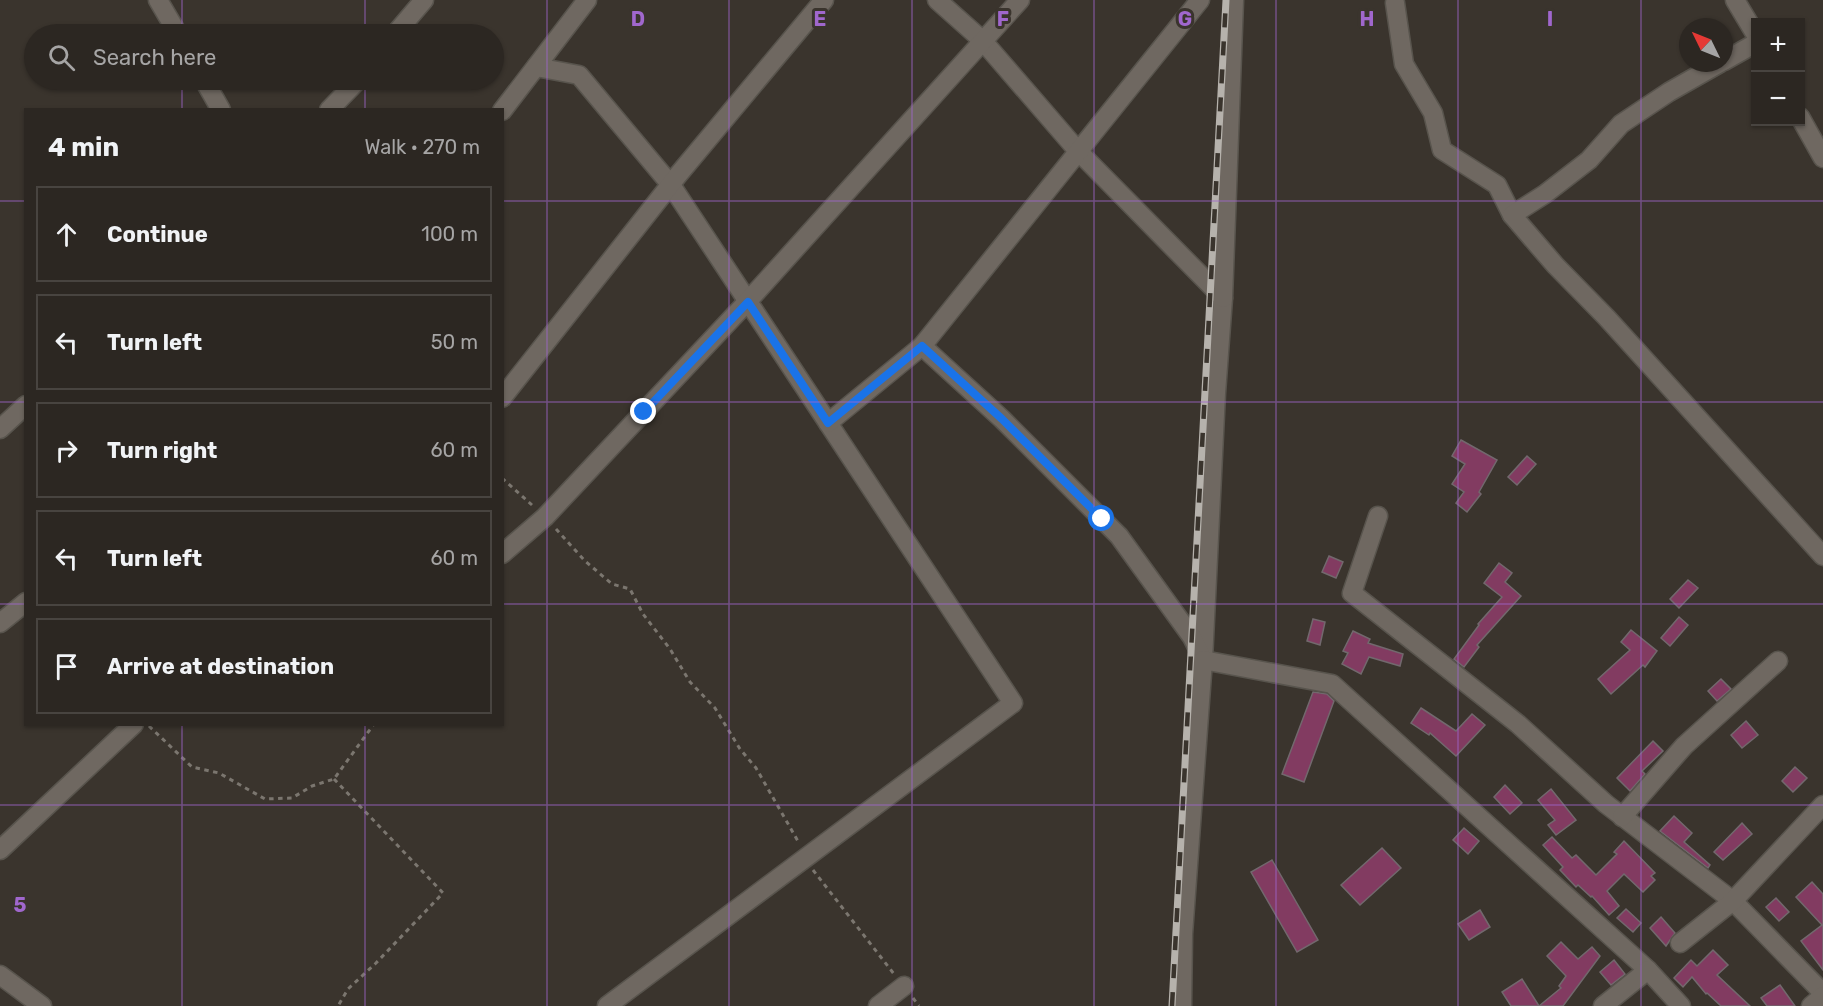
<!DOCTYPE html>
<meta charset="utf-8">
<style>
:root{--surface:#2c2722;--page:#38332f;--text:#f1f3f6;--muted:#a6a5a5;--line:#484440}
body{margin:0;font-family:Rubik,sans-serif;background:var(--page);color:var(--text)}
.controls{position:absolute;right:18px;top:18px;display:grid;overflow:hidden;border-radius:0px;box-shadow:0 2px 4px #0004}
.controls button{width:54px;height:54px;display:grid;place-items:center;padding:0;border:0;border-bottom:2px solid var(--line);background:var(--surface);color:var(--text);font:30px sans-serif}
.compass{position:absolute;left:1679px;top:18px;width:54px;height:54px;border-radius:50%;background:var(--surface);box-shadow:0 2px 4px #0004;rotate:313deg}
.stop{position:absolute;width:18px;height:18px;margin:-14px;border:4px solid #1a73e8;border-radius:50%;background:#fff}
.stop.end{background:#1a73e8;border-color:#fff;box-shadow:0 2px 6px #0008}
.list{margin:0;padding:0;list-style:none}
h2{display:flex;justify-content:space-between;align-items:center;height:78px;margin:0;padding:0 24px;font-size:26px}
h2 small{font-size:20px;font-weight:400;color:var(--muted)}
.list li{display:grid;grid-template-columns:39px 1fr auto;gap:18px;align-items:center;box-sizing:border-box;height:96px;margin:0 12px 12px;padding:0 12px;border:2px solid var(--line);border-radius:0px}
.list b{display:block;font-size:22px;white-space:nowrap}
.list em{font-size:20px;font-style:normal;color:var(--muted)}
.icon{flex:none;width:33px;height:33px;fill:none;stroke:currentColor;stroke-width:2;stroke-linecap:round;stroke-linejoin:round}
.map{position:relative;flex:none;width:1823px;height:1006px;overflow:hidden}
.search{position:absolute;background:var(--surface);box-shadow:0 2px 4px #0004;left:24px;top:24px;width:480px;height:66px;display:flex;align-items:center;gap:15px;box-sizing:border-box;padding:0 21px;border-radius:33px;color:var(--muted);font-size:22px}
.panel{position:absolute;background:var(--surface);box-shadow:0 2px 4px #0004;left:24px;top:108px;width:480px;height:618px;border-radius:0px}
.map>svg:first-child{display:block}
.building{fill:#823b61;stroke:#72686d;stroke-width:1.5}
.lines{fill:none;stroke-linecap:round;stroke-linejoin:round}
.minor-casing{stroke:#58544d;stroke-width:21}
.path{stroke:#7b766f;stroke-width:3;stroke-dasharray:4.5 4.5;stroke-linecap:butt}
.minor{stroke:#6f6861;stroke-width:18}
.rail-casing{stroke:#b6b2ac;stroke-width:7}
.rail{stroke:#3a342d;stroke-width:4.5;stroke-dasharray:14;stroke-linecap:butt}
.route{stroke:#1a73e8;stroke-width:8}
.grid{fill:none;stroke:#a067cd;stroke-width:1.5;stroke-opacity:0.55}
.grid-label{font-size:20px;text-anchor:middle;font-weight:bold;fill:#a067cd;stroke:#3a342d;stroke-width:6;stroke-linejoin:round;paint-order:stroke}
</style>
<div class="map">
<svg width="1823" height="1006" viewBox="0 0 1823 1006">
<rect width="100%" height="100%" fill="#3a342d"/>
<g class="building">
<polygon points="1461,440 1497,460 1479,492 1481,494 1467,512 1456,503 1464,492 1452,484 1465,464 1452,456"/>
<polygon points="1527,456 1536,464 1517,485 1508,477"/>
<polygon points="1329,556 1343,562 1336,578 1322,572"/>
<polygon points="1499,563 1512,573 1505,582 1521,596 1477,645 1479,647 1464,667 1454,659 1479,625 1478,624 1502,597 1484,583"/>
<polygon points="1688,580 1698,588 1679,608 1670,599"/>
<polygon points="1679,617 1688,625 1670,646 1661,638"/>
<polygon points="1313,619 1325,622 1320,645 1307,641"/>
<polygon points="1631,630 1657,651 1645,667 1643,665 1611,694 1598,679 1630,650 1621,642"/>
<polygon points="1353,631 1370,639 1368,643 1403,654 1400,666 1369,657 1361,674 1342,664 1348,653 1343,651"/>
<polygon points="1721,679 1731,689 1717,701 1708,691"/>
<polygon points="1313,692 1327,694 1334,701 1304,782 1282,774"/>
<polygon points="1421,708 1456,731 1472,714 1485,725 1456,756 1430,733 1429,735 1411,723"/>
<polygon points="1746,721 1758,735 1742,748 1731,735"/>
<polygon points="1653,741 1663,751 1642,771 1645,774 1630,791 1617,778"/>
<polygon points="1795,767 1807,778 1793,792 1782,781"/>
<polygon points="1505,785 1522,803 1510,814 1494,797"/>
<polygon points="1551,789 1576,820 1556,835 1548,825 1555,820 1538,800"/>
<polygon points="1674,816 1692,833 1684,842 1710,865 1708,868 1660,831"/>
<polygon points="1742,823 1752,834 1723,860 1714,852"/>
<polygon points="1464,828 1479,841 1468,854 1453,840"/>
<polygon points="1552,837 1572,858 1576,855 1596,875 1617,854 1614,852 1624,841 1655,873 1651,876 1655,880 1643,892 1624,874 1607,891 1619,906 1609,915 1592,896 1591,897 1578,885 1576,887 1560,870 1563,867 1543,845"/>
<polygon points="1382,848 1401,868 1360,905 1341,885"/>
<polygon points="1272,860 1318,940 1297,952 1251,872"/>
<polygon points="1812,882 1823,894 1823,970 1801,941 1822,925 1796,897"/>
<polygon points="1776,898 1789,912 1779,921 1766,907"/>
<polygon points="1626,909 1641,923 1633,932 1617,918"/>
<polygon points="1480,910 1490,927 1469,940 1458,924"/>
<polygon points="1661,917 1675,933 1666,946 1650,928"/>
<polygon points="1561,942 1578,959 1592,947 1600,956 1563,1006 1511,1006 1502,992 1522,979 1539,1006 1561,988 1559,986 1566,976 1547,956"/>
<polygon points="1713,950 1728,965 1717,975 1750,1006 1721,1006 1707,993 1706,994 1692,977 1683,987 1674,978 1691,960 1697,966"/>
<polygon points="1614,960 1625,974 1611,985 1600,972"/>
<polygon points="1780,985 1795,1006 1767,1006 1761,998"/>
</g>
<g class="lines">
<g class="minor-casing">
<g id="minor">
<polyline points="158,0 178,34"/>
<polyline points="937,0 982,40 1078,151 1223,298 1216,393 1203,660"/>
<polyline points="1735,0 1756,35"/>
<polyline points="1395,3 1404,64 1433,113 1442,150 1497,185 1512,215"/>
<polyline points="395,34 424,0"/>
<polyline points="1724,61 1756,43"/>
<polyline points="1720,63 1669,92 1621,124 1589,160 1545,194 1512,215 1555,265 1607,318 1823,556"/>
<polyline points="536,67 579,75 671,185 1013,703 607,1006"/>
<polyline points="204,80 221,110"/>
<polyline points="329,110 358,80"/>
<polyline points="502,111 587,0"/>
<polyline points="1800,117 1823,158"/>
<polyline points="1223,298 1234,0"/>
<polyline points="922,346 1002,419 1119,536 1192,637 1203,659"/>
<polyline points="502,398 678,175 824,0"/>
<polyline points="828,423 922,346 1200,0"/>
<polyline points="0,429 26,405"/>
<polyline points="1378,516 1352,593 1518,724 1606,804 1733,901 1823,993"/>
<polyline points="502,554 545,517 748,301 1020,0"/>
<polyline points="0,623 26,602"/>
<polyline points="1622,817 1684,746 1778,661"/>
<polyline points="0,850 134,724"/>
<polyline points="1680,943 1733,901 1823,805"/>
<polyline points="0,975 42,1006"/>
<polyline points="878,1006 904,986"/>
<polyline points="1182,1006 1183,934 1203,660 1332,684 1648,970"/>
<polyline points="1603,1006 1648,970 1681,1006"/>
<polyline points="1811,1006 1823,996"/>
</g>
</g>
<g class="path">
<polyline points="502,478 532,505"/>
<polyline points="556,529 585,561 612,584 630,589 643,614 670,649 690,682 715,708 740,749 756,768 799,843"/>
<polyline points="149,726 192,767 219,773 265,799 292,798 312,786 334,779 374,724"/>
<polyline points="334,779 443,893 376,963 348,989 338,1006"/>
<polyline points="813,870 894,974"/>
<polyline points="913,998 919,1006"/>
</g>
<use href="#minor" class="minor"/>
<g class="rail-casing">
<polyline id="rail" points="1172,1006 1226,0"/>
</g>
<use href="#rail" class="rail"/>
</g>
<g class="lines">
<polyline class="route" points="644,412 748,302 828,423 922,346 1002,419 1102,519"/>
</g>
<path class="grid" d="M 182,0 L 182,34M 365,0 L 365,34M 547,0 L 547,1006M 729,0 L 729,1006M 912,0 L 912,1006M 1094,0 L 1094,1006M 1276,0 L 1276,1006M 1458,0 L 1458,1006M 1641,0 L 1641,1006M 182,80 L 182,110M 365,80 L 365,110M 0,201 L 26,201M 502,201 L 1823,201M 0,402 L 26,402M 502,402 L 1823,402M 0,604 L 26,604M 502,604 L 1823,604M 182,724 L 182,1006M 365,724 L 365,1006M 0,805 L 1823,805"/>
<g class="grid-label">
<text x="638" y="26">D</text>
<text x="820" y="26">E</text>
<text x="1003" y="26">F</text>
<text x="1185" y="26">G</text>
<text x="1367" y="26">H</text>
<text x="1550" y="26">I</text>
<text x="20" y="912">5</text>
</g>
</svg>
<div class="controls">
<button>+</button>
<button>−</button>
</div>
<svg class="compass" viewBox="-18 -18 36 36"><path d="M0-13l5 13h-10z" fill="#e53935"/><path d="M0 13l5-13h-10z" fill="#a6a5a5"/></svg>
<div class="stop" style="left:1102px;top:519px"></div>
<div class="stop end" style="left:644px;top:412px"></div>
<div class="search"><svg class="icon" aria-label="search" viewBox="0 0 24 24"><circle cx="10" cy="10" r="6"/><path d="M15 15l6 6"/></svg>Search here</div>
<section class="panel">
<h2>4 min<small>Walk · 270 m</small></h2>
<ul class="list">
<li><svg class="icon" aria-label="ahead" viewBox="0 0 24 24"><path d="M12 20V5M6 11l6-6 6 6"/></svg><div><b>Continue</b></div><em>100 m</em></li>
<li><svg class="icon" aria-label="left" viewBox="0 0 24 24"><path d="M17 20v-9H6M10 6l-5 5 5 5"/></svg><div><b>Turn left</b></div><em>50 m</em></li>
<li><svg class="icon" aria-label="right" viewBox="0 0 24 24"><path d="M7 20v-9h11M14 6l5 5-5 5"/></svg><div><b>Turn right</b></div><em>60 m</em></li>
<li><svg class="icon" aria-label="left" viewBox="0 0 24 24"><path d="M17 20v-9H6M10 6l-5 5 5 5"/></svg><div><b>Turn left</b></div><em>60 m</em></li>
<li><svg class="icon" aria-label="arrive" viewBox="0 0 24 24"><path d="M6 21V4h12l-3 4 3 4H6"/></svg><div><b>Arrive at destination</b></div></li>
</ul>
</section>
</div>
